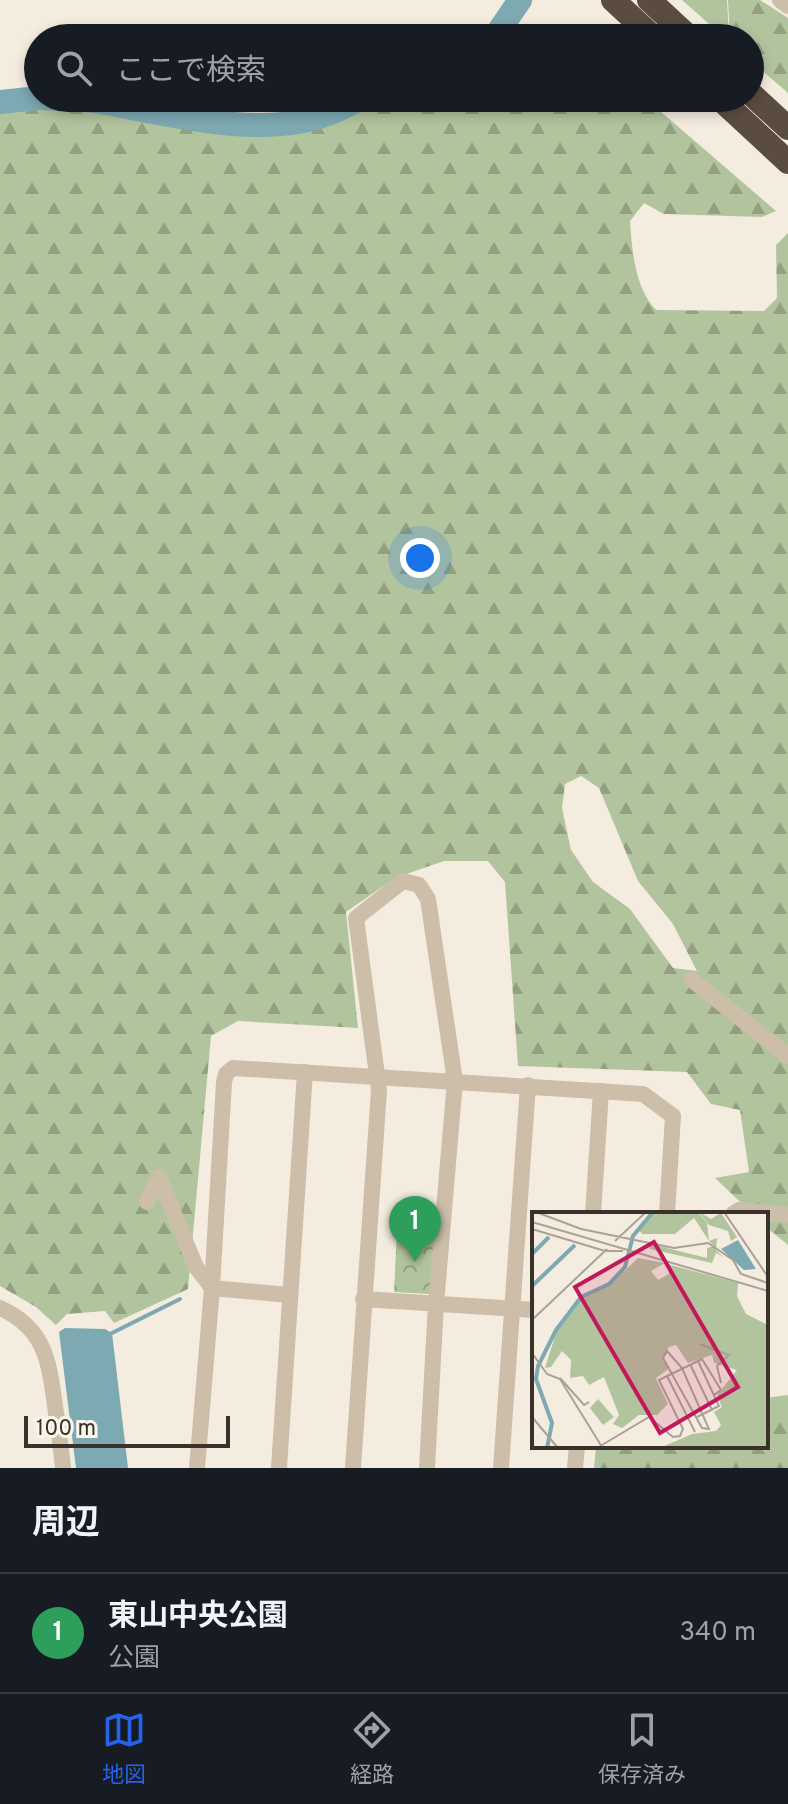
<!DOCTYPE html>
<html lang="ja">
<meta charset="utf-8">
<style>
:root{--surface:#171b24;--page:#242831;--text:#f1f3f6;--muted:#9ea1a6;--line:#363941;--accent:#2563eb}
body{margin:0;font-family:Overpass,"Noto Sans JP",sans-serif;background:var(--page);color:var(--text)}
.scale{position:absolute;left:24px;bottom:20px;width:206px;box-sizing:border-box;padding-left:8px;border:4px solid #3a312a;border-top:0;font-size:22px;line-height:28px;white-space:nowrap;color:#3a312a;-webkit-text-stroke:6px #fbf6ec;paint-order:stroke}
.you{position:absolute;left:420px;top:558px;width:28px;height:28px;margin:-20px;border:6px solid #fff;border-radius:50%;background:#1a73e8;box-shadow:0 0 0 12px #1a73e833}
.badge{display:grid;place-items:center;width:52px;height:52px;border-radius:50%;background:var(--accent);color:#fff;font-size:26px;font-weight:700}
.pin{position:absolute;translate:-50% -66px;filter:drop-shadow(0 2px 4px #0008)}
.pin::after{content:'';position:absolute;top:42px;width:28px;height:24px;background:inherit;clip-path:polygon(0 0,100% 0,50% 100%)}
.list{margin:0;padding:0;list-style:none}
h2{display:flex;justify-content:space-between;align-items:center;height:104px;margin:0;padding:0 32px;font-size:34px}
h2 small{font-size:26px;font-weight:400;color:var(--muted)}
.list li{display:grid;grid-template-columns:52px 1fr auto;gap:24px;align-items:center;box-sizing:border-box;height:120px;padding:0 32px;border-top:2px solid var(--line)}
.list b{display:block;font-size:30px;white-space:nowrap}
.list p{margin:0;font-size:26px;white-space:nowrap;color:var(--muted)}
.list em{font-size:26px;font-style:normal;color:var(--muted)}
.icon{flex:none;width:44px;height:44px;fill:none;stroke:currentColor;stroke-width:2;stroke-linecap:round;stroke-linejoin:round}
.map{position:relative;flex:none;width:788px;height:1468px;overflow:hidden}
.search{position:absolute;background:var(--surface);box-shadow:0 4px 12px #0003;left:24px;right:24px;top:24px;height:88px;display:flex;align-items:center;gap:20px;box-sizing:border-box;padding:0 28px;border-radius:44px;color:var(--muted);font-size:30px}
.sheet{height:224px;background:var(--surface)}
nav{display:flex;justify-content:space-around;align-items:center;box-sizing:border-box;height:112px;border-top:2px solid var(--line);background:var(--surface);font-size:22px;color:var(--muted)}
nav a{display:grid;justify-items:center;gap:4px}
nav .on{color:var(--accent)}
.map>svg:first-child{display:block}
.grass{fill:#b2c49e}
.forest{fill:url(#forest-firs);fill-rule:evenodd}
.park{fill:url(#park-crowns)}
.water{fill:#7da9b2}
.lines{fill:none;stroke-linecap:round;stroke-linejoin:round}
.stream{stroke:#7da9b2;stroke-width:4}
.river{stroke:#7da9b2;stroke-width:24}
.minor{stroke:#cdbeaa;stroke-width:16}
.highway{stroke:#5b4c41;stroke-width:24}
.inset-river{fill:none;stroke:#7da9b2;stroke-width:4}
.inset-road{fill:none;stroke:#aaa197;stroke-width:2}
.view{fill:#c2185b;fill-opacity:0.15;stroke:#c2185b;stroke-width:4}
.inset-edge{fill:none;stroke:#3a312a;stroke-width:4}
</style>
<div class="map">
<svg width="788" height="1468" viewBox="0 0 788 1468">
<defs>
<pattern id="forest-firs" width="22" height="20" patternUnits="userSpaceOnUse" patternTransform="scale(2)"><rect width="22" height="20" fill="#b2c49e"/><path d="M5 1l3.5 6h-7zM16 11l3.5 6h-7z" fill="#92a081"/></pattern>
<pattern id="park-crowns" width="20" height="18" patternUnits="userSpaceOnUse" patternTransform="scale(2)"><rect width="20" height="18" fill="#b2c49e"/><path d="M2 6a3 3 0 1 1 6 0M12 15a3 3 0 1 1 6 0" fill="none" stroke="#92a081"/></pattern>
</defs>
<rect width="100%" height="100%" fill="#f4ecdf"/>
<polygon class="grass" points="682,0 727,0 729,38 725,38"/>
<g class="forest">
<polygon points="728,0 760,0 788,18 788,93 750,60 750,38 730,38"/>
<path d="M 380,98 L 645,98 L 776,211 L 762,217 L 664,214 L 644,203 L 630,221 C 632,250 635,289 656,310 L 764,311 L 777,298 L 776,245 L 788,233 L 788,1245 L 766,1227 L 766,1214 L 753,1214 L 715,1178 L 749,1172 L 740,1110 L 711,1104 L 687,1072 L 518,1066 L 505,882 L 488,861 L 444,861 L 395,878 L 346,912 L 358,1028 L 238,1021 L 211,1036 L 188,1289 L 114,1323 L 105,1311 L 67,1314 L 56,1325 L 36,1307 L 0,1286 L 0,107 L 47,104 L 100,109 L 208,130 L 273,133 L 332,123 ZM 581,776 L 599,788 L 638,881 L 673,924 L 697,971 L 673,968 L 630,909 L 593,882 L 571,850 L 562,808 L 565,784 Z"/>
<polygon points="788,1395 788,1468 594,1468 596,1446 766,1446 766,1398"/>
</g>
<polygon class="park" points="397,1230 438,1233 430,1294 394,1292"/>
<polygon class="water" points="65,1328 105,1329 112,1333 128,1468 76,1468 59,1332"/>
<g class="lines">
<polyline class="stream" points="112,1333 180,1299"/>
<g class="river">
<polyline points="494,38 520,0"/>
<path d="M 44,98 C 63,99 82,99 100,102 C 169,114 266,141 333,112 C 343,108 352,103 361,98"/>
<polyline points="0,102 38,98"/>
</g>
<g class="minor">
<polyline points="780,0 788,6"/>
<polyline points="692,980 788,1056"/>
<polyline points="147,1202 159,1177 196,1267 212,1288 289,1295"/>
<polyline points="593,1214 601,1091"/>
<polyline points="733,1214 739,1210 788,1215"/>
<polyline points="363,1299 534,1310"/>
<path d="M 0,1308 C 45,1328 49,1361 55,1406 C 58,1426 61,1447 63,1468"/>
<polyline points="197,1468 212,1288 224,1082 226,1074 233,1068 643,1094 673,1116 667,1214"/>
<polyline points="279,1468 305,1072"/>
<polyline points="353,1468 379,1090 356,918 403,881 419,885 428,899 455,1081 436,1304 427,1468"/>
<polyline points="501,1468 528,1085"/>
<polyline points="575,1468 577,1446"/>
</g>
<g class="highway">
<polyline points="613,0 654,38"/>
<polyline points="649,0 690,38"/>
<polyline points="750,93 788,128"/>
<polyline points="719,98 788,162"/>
</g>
</g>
<g transform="translate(532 1212)">
<rect width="236" height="236" fill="#f4ecdf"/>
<path d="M 167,0 L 179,7 L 189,1 L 205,25 L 199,29 L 196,19 L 177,13 ZM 66,187 L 82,205 L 71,213 L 58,196 Z" fill="#b2c49e"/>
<path d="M 123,0 L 166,0 L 175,11 L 177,29 L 162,6 L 143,22 L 111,22 L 107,19 ZM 185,26 L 184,38 L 191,45 L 184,41 L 180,51 L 118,37 L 115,31 L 175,46 L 175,36 L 182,34 L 177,29 ZM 106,46 L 133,51 L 119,59 L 126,68 L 137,62 L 135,52 L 206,71 L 205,84 L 214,102 L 236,113 L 236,236 L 128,236 L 160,222 L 184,219 L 189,213 L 182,200 L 190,195 L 185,183 L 205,158 L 182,151 L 180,143 L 156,151 L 144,133 L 137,135 L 130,146 L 138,156 L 124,166 L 136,192 L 125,203 L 107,203 L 90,216 L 81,212 L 87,203 L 72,165 L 57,173 L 51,164 L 38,166 L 39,148 L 30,139 L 19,155 L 13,156 L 25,118 L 50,85 L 78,73 Z" fill="#b2c49e"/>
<path d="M 206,28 L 224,57 L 212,58 L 189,37 Z" fill="#7da9b2"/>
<path class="inset-river" d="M 0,42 L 17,25M 0,74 L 43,33M 15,236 L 20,211 L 4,167 L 6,154 L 24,118 L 49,85 L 77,72 L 93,55 L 101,24 L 121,0"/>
<path class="inset-road" d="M 4,0 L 49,17 L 142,36 L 176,31 L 201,48 L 209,62 L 236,71M 192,0 L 236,65M 0,10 L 236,79M 0,17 L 73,39 L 91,39M 83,29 L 114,0M 0,108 L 75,37M 168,132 L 197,143 L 185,154 L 189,171M 135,139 L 150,156 L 177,217 L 170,216 L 131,146 ZM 0,141 L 15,162 L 28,167 L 70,235M 158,152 L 180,198M 135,164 L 163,220M 28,166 L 52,193 L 57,190M 0,205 L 26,236M 165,205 L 187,194 L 166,149M 65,236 L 117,205 L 141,225 L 148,224 L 151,217 L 127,168 L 170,147 L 189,178 L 182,183"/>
<path class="view" d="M 122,30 L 206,175 L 128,221 L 43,75 Z"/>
<rect width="236" height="236" class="inset-edge"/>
</g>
</svg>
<div class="scale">100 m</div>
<div class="you"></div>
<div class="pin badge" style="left:415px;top:1262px;background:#2e9e5b">1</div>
<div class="search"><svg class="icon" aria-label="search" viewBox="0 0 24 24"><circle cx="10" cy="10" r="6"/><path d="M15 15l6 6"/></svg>ここで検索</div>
</div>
<section class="sheet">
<h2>周辺<small></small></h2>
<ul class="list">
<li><span class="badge" style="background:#2e9e5b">1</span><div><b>東山中央公園</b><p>公園</p></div><em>340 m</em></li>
</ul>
</section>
<nav>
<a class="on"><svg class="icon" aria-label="map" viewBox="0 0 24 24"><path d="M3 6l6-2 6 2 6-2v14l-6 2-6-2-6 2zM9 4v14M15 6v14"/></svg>地図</a>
<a><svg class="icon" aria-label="directions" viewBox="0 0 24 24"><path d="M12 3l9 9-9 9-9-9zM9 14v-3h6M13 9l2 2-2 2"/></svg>経路</a>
<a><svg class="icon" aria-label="saved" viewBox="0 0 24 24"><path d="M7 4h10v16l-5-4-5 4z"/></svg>保存済み</a>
</nav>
